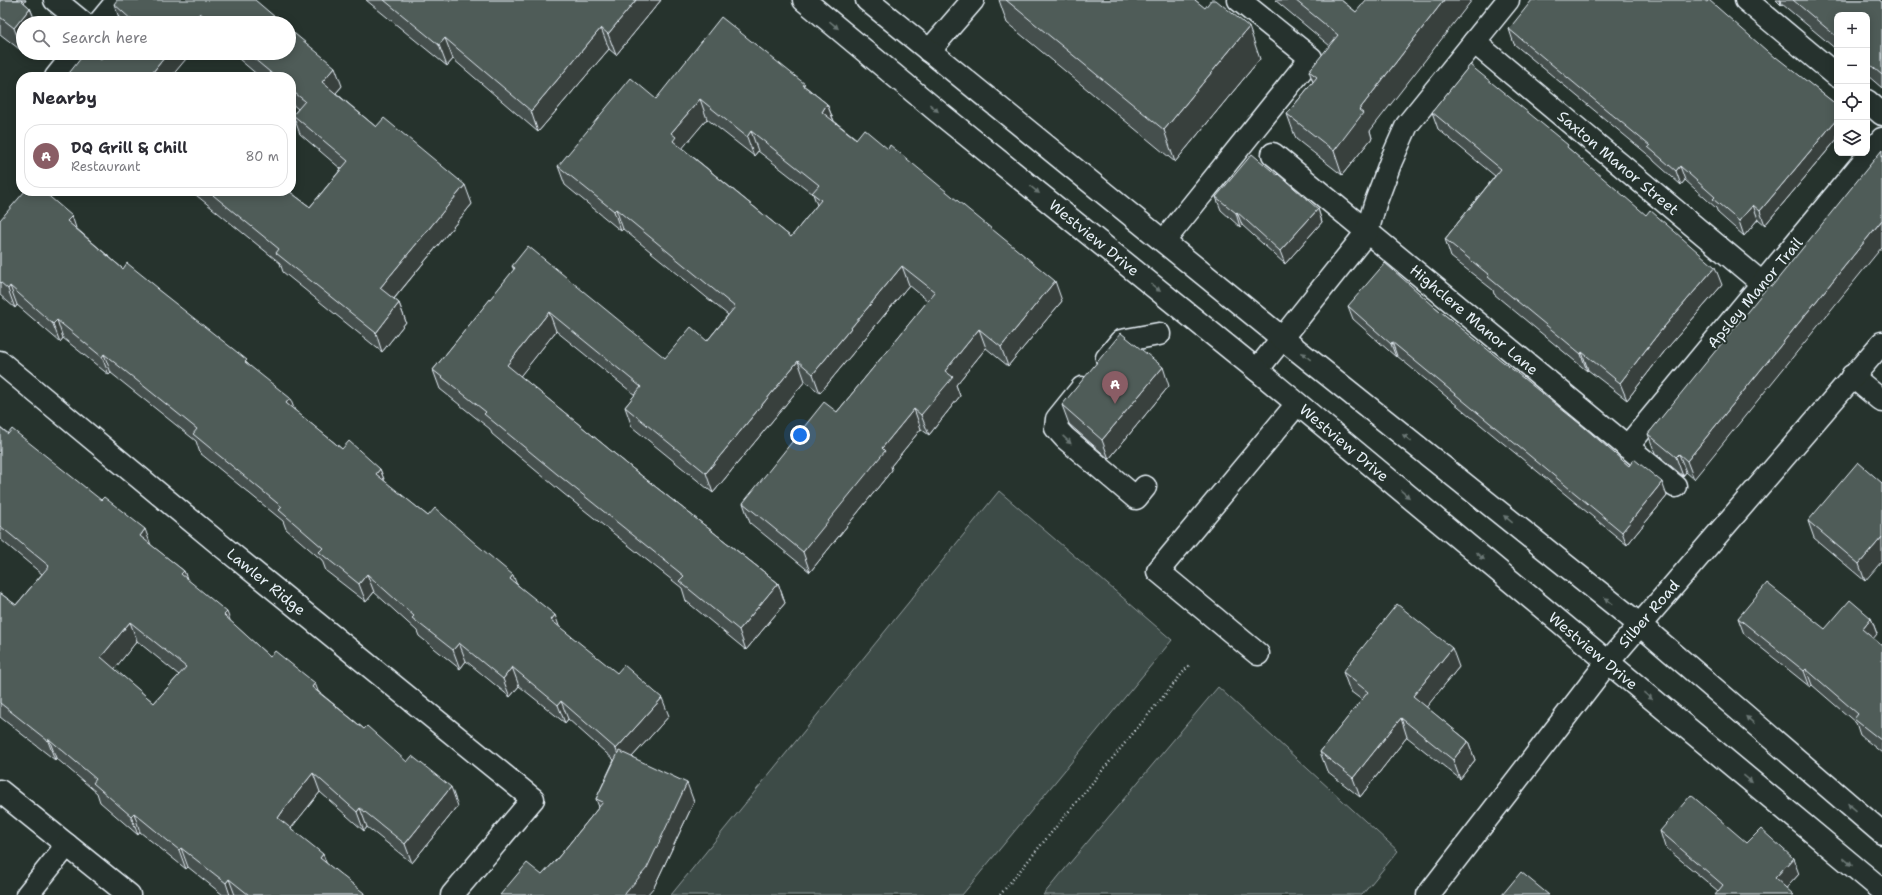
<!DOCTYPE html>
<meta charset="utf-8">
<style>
:root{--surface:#fff;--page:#f2f2f3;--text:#2b2b33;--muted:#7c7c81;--line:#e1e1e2;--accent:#8a5d65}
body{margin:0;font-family:"Shantell Sans",sans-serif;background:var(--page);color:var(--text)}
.controls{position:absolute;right:12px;top:12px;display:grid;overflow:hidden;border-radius:8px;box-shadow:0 2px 10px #0003}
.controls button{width:36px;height:36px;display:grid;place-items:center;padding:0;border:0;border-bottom:1px solid var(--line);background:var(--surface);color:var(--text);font:20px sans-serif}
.you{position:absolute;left:800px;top:435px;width:14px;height:14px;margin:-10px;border:3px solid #fff;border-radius:50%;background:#1a73e8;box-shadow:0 0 0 6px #1a73e833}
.badge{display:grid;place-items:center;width:26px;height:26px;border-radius:50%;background:var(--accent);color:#fff;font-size:13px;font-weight:700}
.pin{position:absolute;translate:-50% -33px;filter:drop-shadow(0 1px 2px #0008)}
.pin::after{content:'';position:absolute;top:21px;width:14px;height:12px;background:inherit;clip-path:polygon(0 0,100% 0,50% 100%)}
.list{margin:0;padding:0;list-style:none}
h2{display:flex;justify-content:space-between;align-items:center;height:52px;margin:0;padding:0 16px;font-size:17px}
h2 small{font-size:13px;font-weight:400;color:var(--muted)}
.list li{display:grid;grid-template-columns:26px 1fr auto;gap:12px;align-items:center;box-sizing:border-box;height:64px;margin:0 8px 8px;padding:0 8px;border:1px solid var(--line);border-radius:16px}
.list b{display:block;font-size:15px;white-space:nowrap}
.list p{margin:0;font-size:13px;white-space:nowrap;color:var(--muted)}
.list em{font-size:13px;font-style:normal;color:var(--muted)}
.icon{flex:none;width:22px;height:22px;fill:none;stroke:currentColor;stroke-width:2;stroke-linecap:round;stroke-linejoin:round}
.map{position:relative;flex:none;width:1882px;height:895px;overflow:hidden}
.search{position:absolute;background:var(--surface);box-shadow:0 2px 10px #0003;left:16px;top:16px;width:280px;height:44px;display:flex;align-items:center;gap:10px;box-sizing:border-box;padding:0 14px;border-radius:22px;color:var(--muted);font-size:15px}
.panel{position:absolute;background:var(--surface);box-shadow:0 2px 10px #0003;left:16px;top:72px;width:280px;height:124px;border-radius:16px}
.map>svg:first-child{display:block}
.green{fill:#3e4b47;stroke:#939ea0}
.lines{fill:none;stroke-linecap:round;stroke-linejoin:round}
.minor-casing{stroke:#e8f1f8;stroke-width:25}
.major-casing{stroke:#e8f1f8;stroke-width:25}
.path{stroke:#e8f1f8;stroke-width:2.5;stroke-dasharray:1 3;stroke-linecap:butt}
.minor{stroke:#26332d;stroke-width:22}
.major{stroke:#26332d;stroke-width:22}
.wall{fill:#454f4d;stroke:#e8f1f8;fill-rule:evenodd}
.shaded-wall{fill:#38403e;stroke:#e8f1f8}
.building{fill:#505c59;stroke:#e8f1f8;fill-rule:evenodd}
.oneway{fill:#6a7674}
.labels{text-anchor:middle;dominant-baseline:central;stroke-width:4;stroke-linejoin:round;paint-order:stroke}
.street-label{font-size:15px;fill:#e8f1f8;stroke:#26332d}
</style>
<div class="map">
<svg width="1882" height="895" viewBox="0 0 1882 895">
<rect width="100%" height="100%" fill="#26332d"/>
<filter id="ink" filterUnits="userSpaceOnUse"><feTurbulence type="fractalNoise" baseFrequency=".025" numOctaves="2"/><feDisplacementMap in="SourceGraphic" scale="8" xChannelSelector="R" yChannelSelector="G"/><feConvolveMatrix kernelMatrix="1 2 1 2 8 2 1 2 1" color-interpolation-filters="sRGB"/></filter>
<g filter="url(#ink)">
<g class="green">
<polygon points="999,491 1172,640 962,895 671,895"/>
<polygon points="1218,687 1398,851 1362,895 1043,895"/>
</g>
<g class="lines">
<g class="minor-casing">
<g id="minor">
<polyline points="55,0 83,23"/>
<polyline points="1746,0 1837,76"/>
<polyline points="99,23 118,0"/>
<polyline points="1474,42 1763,284"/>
<polyline points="929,51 973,0"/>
<polyline points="56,77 75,53"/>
<polyline points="1867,101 1882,114"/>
<polyline points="1273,154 1675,486"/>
<polyline points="1164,241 1311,58 1239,0"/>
<polyline points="1107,358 1121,341 1159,334"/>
<polyline points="0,362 223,547 533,799 452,895"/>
<polyline points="1257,370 1367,232 1375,204 1391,161 1407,125 1508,0"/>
<polyline points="1852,376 1882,401"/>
<polyline points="1082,388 1057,419 1056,428 1065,438 1136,498 1145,487"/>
<polyline points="1627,447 1882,139"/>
<polyline points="1258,654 1158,571 1297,404"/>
<polyline points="0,791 129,895"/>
<polyline points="27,895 67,845"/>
<polyline points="1428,895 1607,663 1882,343"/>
</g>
</g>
<g class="major-casing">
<g id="major">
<polyline points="804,0 937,111 1257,370 1882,890"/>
<polyline points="867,0 1282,338 1640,625 1882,833"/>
</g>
</g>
<polyline class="path" points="1000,895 1190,664"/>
<use href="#minor" class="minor"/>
<use href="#major" class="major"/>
</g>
<g class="wall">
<polygon points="0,0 26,0 24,3 30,8 36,23 23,23 23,52 0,34"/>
<polygon points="366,0 661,0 616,55 609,49 538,132 453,59 447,66"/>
<polygon points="999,0 1195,0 1260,59 1175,162 1007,23"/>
<polygon points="1275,0 1341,0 1356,12 1370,131 1372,138 1342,175 1296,139 1287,114 1313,82 1309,71 1330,46"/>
<polygon points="1776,0 1879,0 1882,2 1882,88 1867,75 1867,15 1837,15 1837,50 1782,4 1781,5"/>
<polygon points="114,4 282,23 121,23"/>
<polygon points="1509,29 1775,58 1837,105 1837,139 1765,225 1758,219 1744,236 1718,213 1716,208 1685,180 1681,185 1654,161 1652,158 1514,44"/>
<polygon points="232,53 289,53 342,86 336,93 376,127 472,204 394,299 399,303 406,322 382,352 283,272 280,263 191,191 289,191 310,207 341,169 300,134 293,115 298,109 291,103 291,77 260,77"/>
<path d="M 806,87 L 827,104 L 834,121 L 1062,301 L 1008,366 L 986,348 L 956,385 L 960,396 L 929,435 L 921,429 L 891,466 L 892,470 L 810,572 L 750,523 L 743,503 L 837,412 L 928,301 L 909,285 L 820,393 L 805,381 L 713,493 L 632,427 L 625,407 L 635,395 L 556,331 L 520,376 L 638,473 L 778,583 L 785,603 L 746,650 L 686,601 L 682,588 L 564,494 L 492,434 L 490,429 L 440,389 L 433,370 L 514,270 L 512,266 L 665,358 L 707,341 L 728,315 L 623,229 L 621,231 L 565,185 L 558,166 L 656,99 ZM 707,119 L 754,156 L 758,151 L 813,194 L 817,205 L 791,237 L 682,148 Z"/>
<polygon points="1432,112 1569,149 1722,285 1664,352 1627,400 1588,370 1587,371 1494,294 1493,290 1451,257 1445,239 1495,176 1438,129"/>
<polygon points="1216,197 1318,209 1322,222 1285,264 1242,225 1240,227 1221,210"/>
<polygon points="0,220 76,228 123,269 159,291 248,364 294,410 342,449 380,469 385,482 428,516 517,584 559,627 669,716 632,757 694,802 654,887 542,875 557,859 599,807 596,799 614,760 568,719 565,723 519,686 510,697 466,661 460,669 419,636 417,631 374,592 366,602 326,571 322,560 286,529 283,521 200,453 196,441 111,373 109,375 63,338 60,342 17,305 15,308 0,295"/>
<polygon points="1772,286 1694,479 1686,472 1683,476 1655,453 1648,434"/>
<polygon points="1348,306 1435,307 1629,466 1667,496 1627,545 1397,356 1396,357 1353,319"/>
<polygon points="1169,386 1109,459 1069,424 1062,405"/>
<path d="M 0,427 L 184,571 L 187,579 L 230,621 L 270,657 L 319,692 L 458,806 L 412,863 L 367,827 L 364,831 L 320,792 L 291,828 L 326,863 L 365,895 L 223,895 L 188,867 L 186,869 L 140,832 L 138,835 L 100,802 L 97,793 L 56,758 L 55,760 L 0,717 L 0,593 L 16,605 L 42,574 L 0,539 ZM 137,641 L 179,675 L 154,703 L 114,669 Z"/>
<polygon points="1882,483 1865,581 1814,538 1808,521"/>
<polygon points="1738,618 1825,629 1871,618 1877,634 1873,638 1882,646 1882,753 1860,735 1856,723 1812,685 1810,687 1744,634"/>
<polygon points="1459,667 1426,707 1468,741 1475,760 1460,779 1407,737 1360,797 1327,771 1320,752 1362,700 1350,691 1343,672"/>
<polygon points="1660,831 1747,843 1799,874 1786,888 1718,891 1665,847"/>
</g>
<g class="shaded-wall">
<polygon points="11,0 26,0 16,13"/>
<polygon points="636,0 661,0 616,55 608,34"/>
<polygon points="1444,0 1472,0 1370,131 1372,138 1342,175 1334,151 1359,110"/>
<polygon points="1780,0 1781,0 1782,4 1781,5"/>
<polygon points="30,8 36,23 23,23 23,52 14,28"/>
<polygon points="200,13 204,23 192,23"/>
<polygon points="1249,27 1260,59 1175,162 1164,130"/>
<polygon points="601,28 609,49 538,132 531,111"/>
<polygon points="445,38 453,59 447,66 439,45"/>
<polygon points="168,53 191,53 171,77 149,77"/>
<polygon points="335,67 342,86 329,101 322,82"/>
<polygon points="700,99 707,119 681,150 673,141 671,133"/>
<polygon points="827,104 835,124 822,112"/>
<polygon points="1837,119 1837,139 1765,225 1760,211"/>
<polygon points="751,131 758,151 754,156 747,137"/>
<polygon points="1680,166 1685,180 1681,185 1676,171"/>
<polygon points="465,185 472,204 387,307 380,288"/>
<polygon points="1753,205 1758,219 1744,236 1739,221"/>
<polygon points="616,209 623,229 621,231 614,211"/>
<polygon points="1318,209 1322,222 1285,264 1280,251"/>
<polygon points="1237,212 1242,225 1240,227 1236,213"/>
<polygon points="72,216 78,234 67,221"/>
<polygon points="1882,220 1882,247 1694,479 1687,461"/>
<polygon points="902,266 909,285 820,393 813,374"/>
<polygon points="1715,267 1722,285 1664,352 1627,400 1620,383 1658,334"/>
<polygon points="1055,281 1062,301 1008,366 1001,347"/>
<polygon points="10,286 17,305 15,308 8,289"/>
<polygon points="399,303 406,322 382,352 376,333"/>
<polygon points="549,312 556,331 514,384 507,365"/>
<polygon points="57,320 63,338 60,342 53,324"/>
<polygon points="979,329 986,348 956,385 960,396 929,435 921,415 945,371"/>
<polygon points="1392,342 1397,356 1396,357 1391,344"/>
<polygon points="1582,352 1588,370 1587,371 1581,354"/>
<polygon points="104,354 111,373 109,375 102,357"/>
<polygon points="798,361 805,381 713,493 706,473"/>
<polygon points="1163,367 1169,386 1109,459 1102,440"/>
<polygon points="290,398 297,416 286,403"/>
<polygon points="914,409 921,429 891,466 892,470 810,572 803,552 882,448"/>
<polygon points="1679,454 1686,472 1683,476 1676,457"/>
<polygon points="380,469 387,487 376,474"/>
<polygon points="1662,482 1667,496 1627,545 1622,532"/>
<polygon points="145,529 152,548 140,536"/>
<polygon points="1882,537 1882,561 1865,581 1859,564"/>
<polygon points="184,571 191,590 181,574"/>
<polygon points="367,574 374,592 366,602 359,584"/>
<polygon points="513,575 520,593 510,579"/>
<polygon points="778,583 785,603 746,650 739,630"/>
<polygon points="227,612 234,631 224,615"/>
<polygon points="555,615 562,634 551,620"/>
<polygon points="1871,618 1877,634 1868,645 1862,629"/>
<polygon points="130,622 137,641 108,677 101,657"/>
<polygon points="459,643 466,661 460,669 453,650"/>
<polygon points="1452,648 1459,667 1420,715 1413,696"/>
<polygon points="512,667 519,686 510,697 503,679"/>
<polygon points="1806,669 1812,685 1810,687 1804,671"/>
<polygon points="315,683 322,702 312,687"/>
<polygon points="662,698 669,716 622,768 616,749"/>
<polygon points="561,701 568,719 565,723 558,705"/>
<polygon points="1401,718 1407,737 1360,797 1353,778"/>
<polygon points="49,739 56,758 55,760 48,741"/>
<polygon points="1468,741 1475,760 1460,779 1453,760"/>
<polygon points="313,773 320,792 292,827 285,837 278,818 285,808"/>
<polygon points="687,783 694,802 654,887 647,895 624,895"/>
<polygon points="451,787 458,806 412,863 405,844"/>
<polygon points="360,808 367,827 364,831 357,812"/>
<polygon points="134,813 140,832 138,835 131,816"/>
<polygon points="181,848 188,867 186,869 179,850"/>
<polygon points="323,854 330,873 320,858"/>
<polygon points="1793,858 1799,874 1781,894 1775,878"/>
<polygon points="229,879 235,895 230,895 226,883"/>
</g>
<g class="building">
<polygon points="0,0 21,0 30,8 14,28 0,17"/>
<polygon points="117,0 255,0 282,23 212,23 200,13 192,23 131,23 133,21 114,4"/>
<polygon points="384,0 636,0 608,34 601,28 531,111 445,38 439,45"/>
<polygon points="1006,0 1195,0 1205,8 1211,0 1216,0 1249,27 1164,130"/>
<polygon points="1295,0 1341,0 1356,12 1366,0 1444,0 1359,110 1363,113 1334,151 1287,114 1317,77 1309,71 1338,35"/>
<polygon points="1532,0 1704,0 1707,2 1709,0 1775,58 1776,57 1837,105 1837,119 1760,211 1753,205 1739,221 1713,199 1715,197 1680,166 1676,171 1648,147 1650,146 1509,29"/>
<polygon points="1793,0 1879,0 1882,2 1882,75 1867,62 1867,15 1837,15 1837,37"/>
<path d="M 721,17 L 805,84 L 803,85 L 827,104 L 822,112 L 856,139 L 864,129 L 888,149 L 890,145 L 1055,281 L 1001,347 L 979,329 L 945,371 L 953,377 L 921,415 L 914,409 L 882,448 L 885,451 L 803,552 L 743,503 L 824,402 L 837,412 L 935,292 L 902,266 L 813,374 L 798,361 L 706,473 L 625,407 L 641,387 L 549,312 L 507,365 L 638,473 L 778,583 L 739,630 L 679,581 L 684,576 L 557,474 L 484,414 L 486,412 L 433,370 L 515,268 L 512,266 L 528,246 L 665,358 L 691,327 L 707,341 L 735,307 L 616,209 L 614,211 L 558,166 L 631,78 L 656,99 ZM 700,99 L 747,137 L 751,131 L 819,185 L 812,193 L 821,200 L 791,237 L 673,141 L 676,137 L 671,133 Z"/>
<polygon points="289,29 335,67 322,82 376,127 384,118 465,185 380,288 399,303 376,333 276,253 279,249 208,191 289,191 310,207 348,161 293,115 305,101 291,90 291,77 276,77 247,53 289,53"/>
<polygon points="85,53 92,53 101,60 107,53 168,53 149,77 66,77"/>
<polygon points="1470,65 1568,145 1567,147 1646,215 1650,210 1715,267 1658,334 1620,383 1582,352 1581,354 1488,277 1489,275 1445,239 1501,169 1432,112"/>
<polygon points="1882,150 1882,220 1687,461 1679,454 1676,457 1648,434 1769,285 1772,286"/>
<polygon points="1252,154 1277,175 1278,174 1318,209 1280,251 1237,212 1236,213 1216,197"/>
<polygon points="25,191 43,191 72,216 67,221 123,269 127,263 158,288 157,289 247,360 245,362 290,398 286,403 342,449 349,441 380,469 376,474 428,516 435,508 477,545 513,575 510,579 555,615 551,620 617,673 624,665 662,698 616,749 561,701 558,705 512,667 503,679 459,643 453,650 412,618 414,616 367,574 359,584 319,552 323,548 279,510 282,507 193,434 197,429 104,354 102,357 57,320 53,324 10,286 8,289 0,282 0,220"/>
<polygon points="1385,263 1435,307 1585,428 1629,466 1634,459 1662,482 1622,532 1392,342 1391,344 1348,306"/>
<polygon points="1121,333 1163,367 1102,440 1062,405"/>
<path d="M 0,427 L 8,434 L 12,429 L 101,500 L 104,497 L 145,529 L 140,536 L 184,571 L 181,574 L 227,612 L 224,615 L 270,657 L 275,651 L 315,683 L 312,687 L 364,729 L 367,726 L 407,762 L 412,756 L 451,787 L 405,844 L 360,808 L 357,812 L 313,773 L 285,808 L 278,818 L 323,854 L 320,858 L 364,893 L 363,895 L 249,895 L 229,879 L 226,883 L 181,848 L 179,850 L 134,813 L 131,816 L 93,783 L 96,779 L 49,739 L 48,741 L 0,703 L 0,593 L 16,605 L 49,566 L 0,526 ZM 130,622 L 186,667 L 154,703 L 101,657 Z"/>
<polygon points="1858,462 1882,483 1882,537 1859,564 1808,521"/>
<polygon points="1767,583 1825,629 1850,600 1871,618 1862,629 1882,646 1882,741 1854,719 1858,714 1806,669 1804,671 1738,618"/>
<polygon points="1397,604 1452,648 1413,696 1468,741 1453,760 1401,718 1353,778 1320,752 1368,692 1343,672"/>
<polygon points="619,751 687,783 647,868 624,895 500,895 527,863 542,875 557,859 603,802 596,799"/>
<polygon points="1691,795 1747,843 1761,829 1793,858 1775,878 1794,895 1715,895 1723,885 1660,831"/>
<polygon points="1521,872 1549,895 1502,895"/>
</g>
<defs><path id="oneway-solid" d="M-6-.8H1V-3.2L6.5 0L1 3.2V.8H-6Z"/></defs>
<g class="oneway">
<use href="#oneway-solid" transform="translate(834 25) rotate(40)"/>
<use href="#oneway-solid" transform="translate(934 108) rotate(40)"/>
<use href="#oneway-solid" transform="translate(1035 190) rotate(39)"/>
<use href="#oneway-solid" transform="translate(1156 288) rotate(39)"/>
<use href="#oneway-solid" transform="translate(1306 356) rotate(-141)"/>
<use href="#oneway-solid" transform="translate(1407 438) rotate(-141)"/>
<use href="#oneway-solid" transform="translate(1067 440) rotate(43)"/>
<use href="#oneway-solid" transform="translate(1405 494) rotate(40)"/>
<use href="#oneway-solid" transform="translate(1508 519) rotate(-141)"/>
<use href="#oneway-solid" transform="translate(1480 556) rotate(40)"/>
<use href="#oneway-solid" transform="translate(1609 601) rotate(-141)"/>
<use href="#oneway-solid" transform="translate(1648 696) rotate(40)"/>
<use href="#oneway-solid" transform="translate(1750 720) rotate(-139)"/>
<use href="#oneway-solid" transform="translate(1748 779) rotate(40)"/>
<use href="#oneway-solid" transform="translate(1852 807) rotate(-139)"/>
<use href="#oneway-solid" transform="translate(1848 862) rotate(40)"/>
</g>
</g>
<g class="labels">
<g class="street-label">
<text transform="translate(1618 163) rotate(40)">Saxton Manor Street</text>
<text transform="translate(1094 238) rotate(39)">Westview Drive</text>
<text transform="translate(1755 293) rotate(-50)">Apsley Manor Trail</text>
<text transform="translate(1474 320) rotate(40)">Highclere Manor Lane</text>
<text transform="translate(1344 443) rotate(40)">Westview Drive</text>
<text transform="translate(266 582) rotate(39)">Lawler Ridge</text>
<text transform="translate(1649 614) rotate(-49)">Silber Road</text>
<text transform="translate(1593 651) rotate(40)">Westview Drive</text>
</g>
</g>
</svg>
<div class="controls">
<button>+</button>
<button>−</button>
<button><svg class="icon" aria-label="locate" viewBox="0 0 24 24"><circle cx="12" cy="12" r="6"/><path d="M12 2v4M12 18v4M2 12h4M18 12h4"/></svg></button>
<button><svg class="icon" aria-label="layers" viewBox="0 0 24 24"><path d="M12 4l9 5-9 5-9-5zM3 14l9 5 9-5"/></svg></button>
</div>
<div class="you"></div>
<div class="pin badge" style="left:1115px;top:404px">A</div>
<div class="search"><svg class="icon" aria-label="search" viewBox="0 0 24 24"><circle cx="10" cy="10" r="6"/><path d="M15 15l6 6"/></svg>Search here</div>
<section class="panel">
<h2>Nearby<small></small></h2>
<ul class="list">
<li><span class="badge">A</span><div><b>DQ Grill &amp; Chill</b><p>Restaurant</p></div><em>80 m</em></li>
</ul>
</section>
</div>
